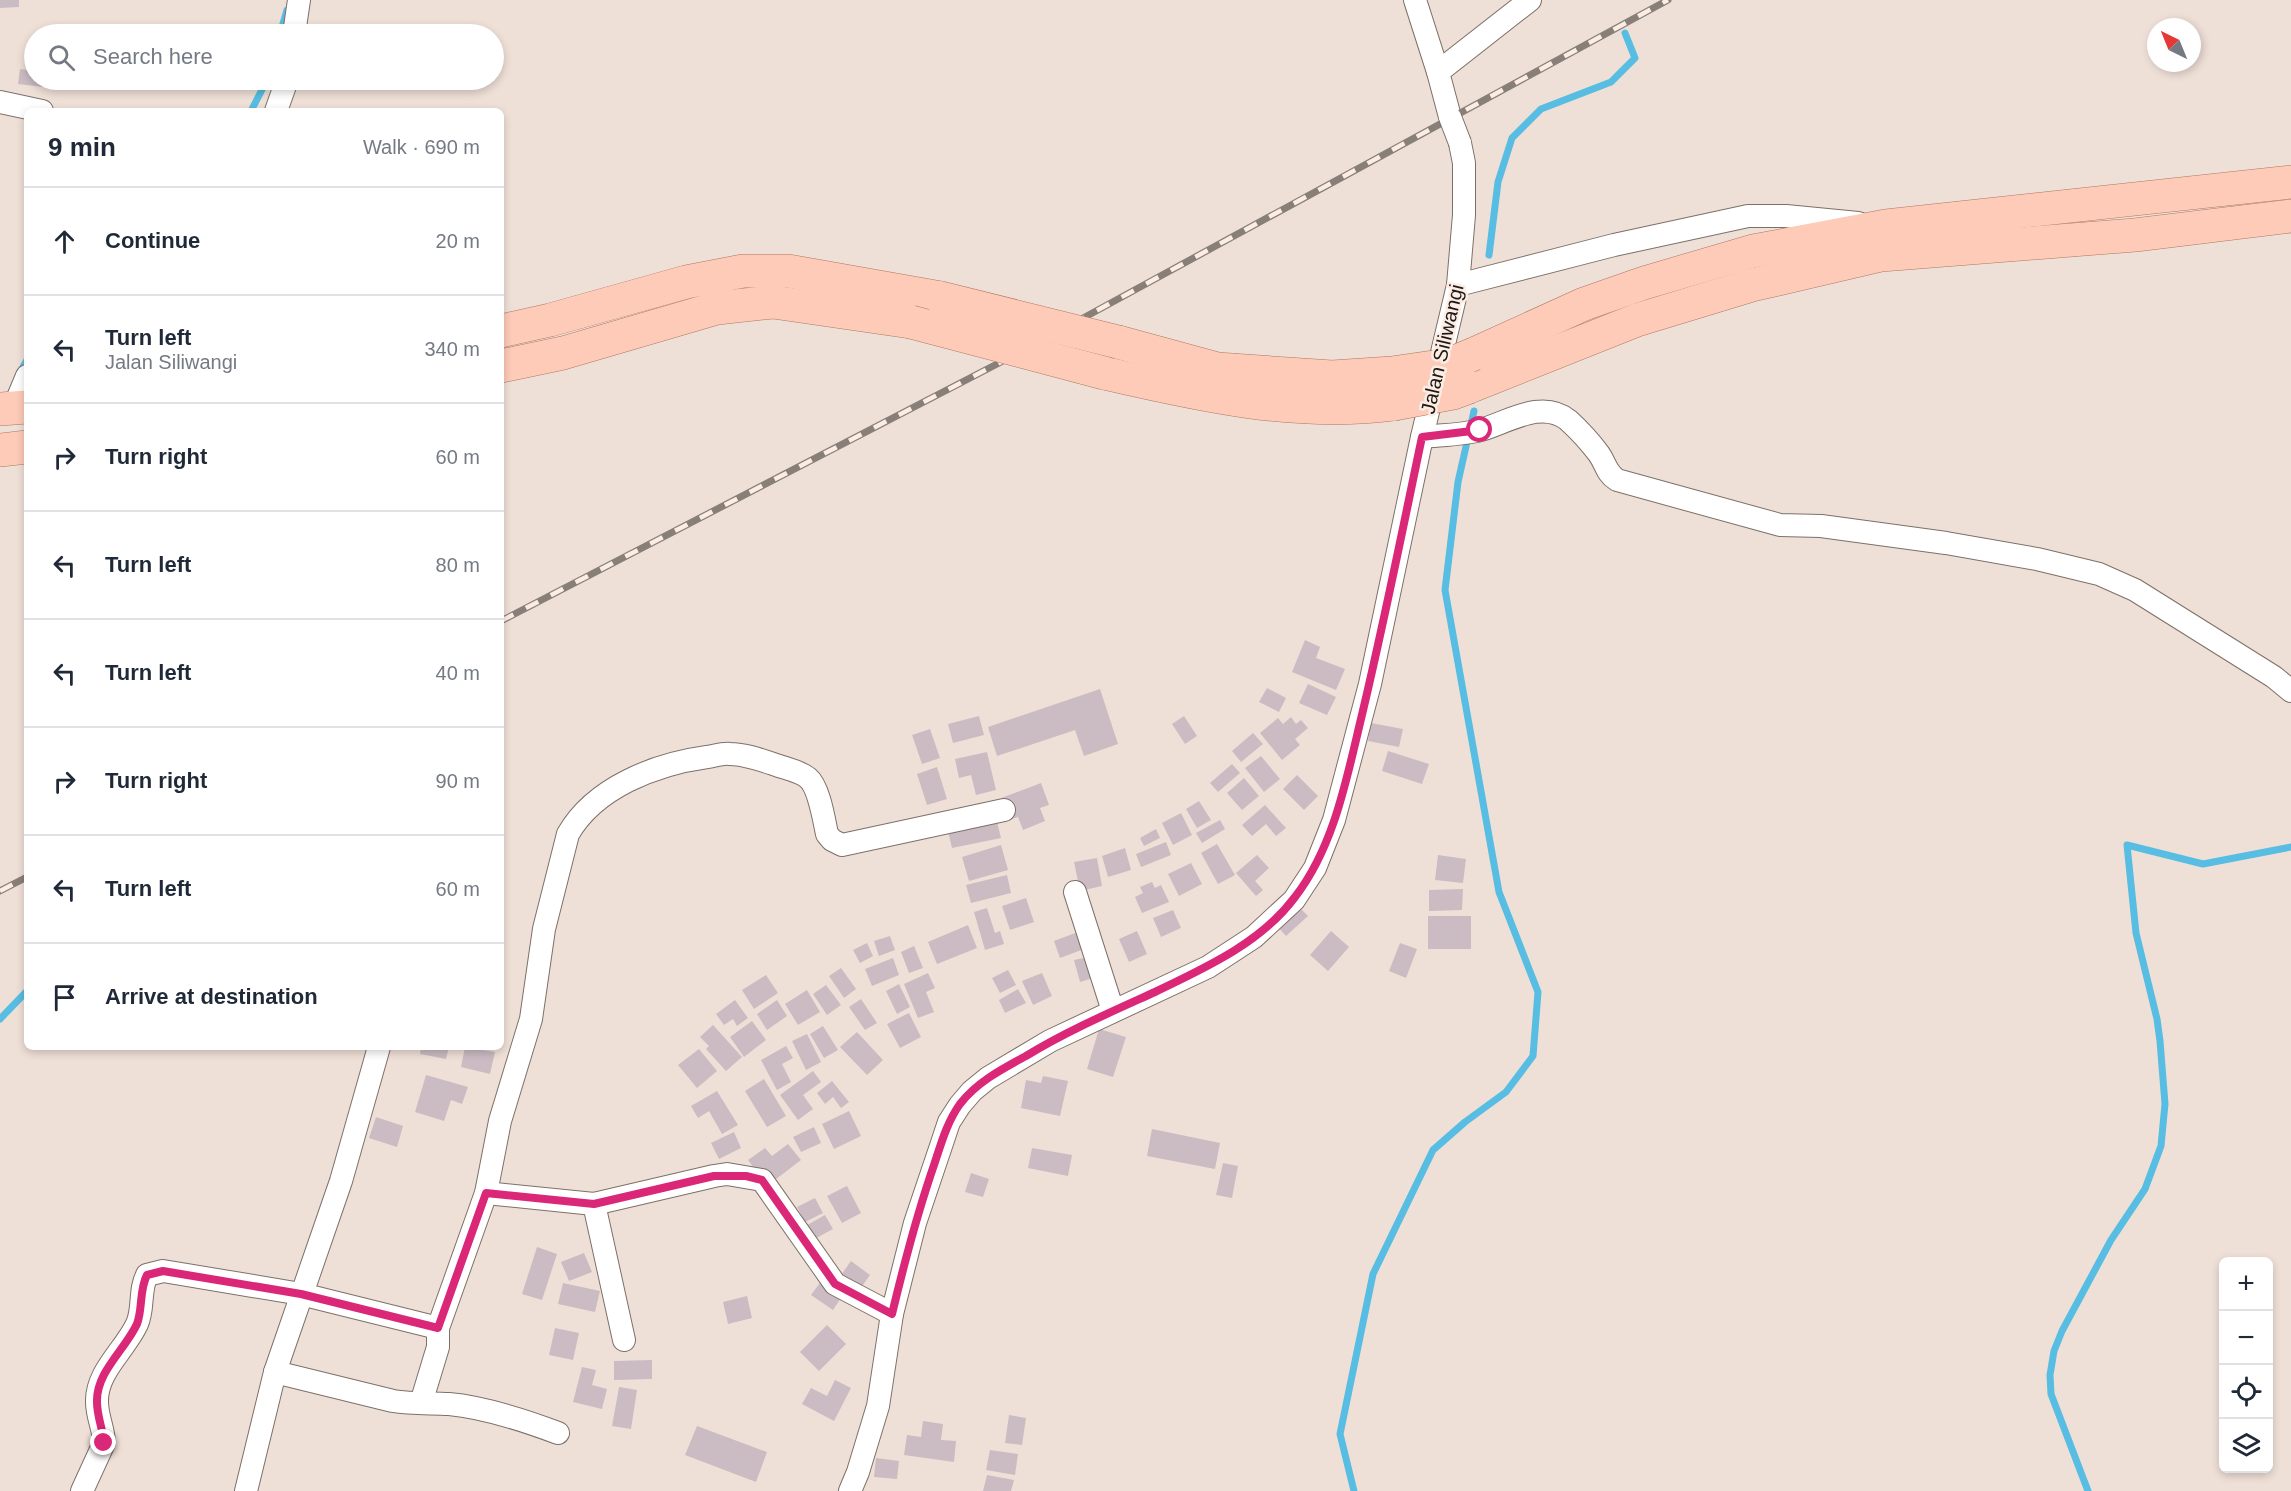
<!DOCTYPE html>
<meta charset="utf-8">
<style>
:root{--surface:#fff;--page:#f2f2f3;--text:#1f2937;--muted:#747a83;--line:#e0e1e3}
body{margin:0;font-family:Helvetica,sans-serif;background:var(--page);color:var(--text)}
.controls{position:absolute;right:18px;bottom:18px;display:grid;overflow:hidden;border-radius:9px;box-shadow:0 3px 9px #0003}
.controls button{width:54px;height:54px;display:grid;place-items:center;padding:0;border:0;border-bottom:2px solid var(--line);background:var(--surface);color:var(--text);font:30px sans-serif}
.compass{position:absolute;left:2147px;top:18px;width:54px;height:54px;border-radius:50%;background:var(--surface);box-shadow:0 3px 9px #0003;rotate:317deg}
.stop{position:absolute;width:18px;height:18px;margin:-14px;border:4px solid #db2777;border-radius:50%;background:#fff}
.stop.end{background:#db2777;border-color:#fff;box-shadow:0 2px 6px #0008}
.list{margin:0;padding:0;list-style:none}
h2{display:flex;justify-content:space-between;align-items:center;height:78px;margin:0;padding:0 24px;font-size:26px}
h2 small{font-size:20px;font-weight:400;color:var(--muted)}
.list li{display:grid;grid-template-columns:39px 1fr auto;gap:18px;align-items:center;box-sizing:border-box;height:108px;padding:0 24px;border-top:2px solid var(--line)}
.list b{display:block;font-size:22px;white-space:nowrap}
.list p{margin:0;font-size:20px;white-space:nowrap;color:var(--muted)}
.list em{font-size:20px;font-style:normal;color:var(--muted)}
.icon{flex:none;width:33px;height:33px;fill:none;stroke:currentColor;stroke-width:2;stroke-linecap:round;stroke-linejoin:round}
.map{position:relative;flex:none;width:2291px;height:1491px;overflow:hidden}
.search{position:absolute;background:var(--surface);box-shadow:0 3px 9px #0003;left:24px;top:24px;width:480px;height:66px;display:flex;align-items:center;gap:15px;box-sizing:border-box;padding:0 21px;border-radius:33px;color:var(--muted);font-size:22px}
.panel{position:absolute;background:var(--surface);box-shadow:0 3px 9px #0003;left:24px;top:108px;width:480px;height:942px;border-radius:9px}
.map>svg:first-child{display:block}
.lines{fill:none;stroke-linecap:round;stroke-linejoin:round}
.stream{stroke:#57bde2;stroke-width:7}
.building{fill:#cbbbc3}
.street-casing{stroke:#7d7068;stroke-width:24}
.primary-casing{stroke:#ae7761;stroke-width:34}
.street{stroke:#fff;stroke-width:22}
.primary{stroke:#fdcbb8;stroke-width:33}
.rail-casing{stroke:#897f79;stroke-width:7}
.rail{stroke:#fcede4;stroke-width:4.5;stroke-dasharray:14;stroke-linecap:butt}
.street-bridge-casing{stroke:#7d7068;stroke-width:24;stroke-linecap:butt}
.primary-bridge-casing{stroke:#ae7761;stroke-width:34;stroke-linecap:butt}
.street-bridge{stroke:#fff;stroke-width:22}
.primary-bridge{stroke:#fdcbb8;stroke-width:33}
.route{stroke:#db2777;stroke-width:8}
.labels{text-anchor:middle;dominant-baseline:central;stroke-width:5;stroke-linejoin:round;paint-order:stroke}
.street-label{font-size:20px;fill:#1e1916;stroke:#fcede4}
</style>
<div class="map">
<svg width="2291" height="1491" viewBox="0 0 2291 1491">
<rect width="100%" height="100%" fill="#efe0d7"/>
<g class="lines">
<g class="stream">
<polyline points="280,34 287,10"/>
<polyline points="251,111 267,80"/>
<polyline points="1489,255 1498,182 1512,138 1541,109 1611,82 1635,58 1625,33"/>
<polyline points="23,373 22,369 27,360"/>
<polyline points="0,1019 27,991"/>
<polyline points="1354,1491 1340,1434 1373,1274 1433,1150 1465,1122 1506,1092 1533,1056 1538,992 1499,892 1445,590 1458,482 1474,411"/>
<polyline points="2088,1491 2051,1394 2050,1375 2054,1351 2062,1331 2111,1240 2145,1189 2161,1146 2165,1104 2160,1041 2157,1019 2136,933 2127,845 2203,864 2291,847"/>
</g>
</g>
<g class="building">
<polygon points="0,0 19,0 19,7 0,8"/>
<polygon points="26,48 34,50 34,64 24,62"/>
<polygon points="20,69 34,71 34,80 53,80 52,88 18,84"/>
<polygon points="1305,640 1320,647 1316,658 1345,669 1336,690 1292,672"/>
<polygon points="1308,684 1336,697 1327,715 1299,703"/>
<polygon points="1267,688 1286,698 1279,712 1259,702"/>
<polygon points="1100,689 1118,744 1084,756 1075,730 997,756 988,727"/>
<polygon points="979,716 984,735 953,743 948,724"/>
<polygon points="1184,716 1197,736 1185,744 1172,724"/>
<polygon points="1291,717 1296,724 1301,720 1308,728 1295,739 1300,745 1282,760 1260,733 1278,718 1283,724"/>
<polygon points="1371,723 1403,729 1399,747 1368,741"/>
<polygon points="930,729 940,758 922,764 912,735"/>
<polygon points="1253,733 1263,744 1241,762 1232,751"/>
<polygon points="1388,751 1429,764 1422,784 1382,771"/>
<polygon points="987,752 996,790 976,795 971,775 959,778 955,759"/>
<polygon points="1261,756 1280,779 1264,792 1245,768"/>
<polygon points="1232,764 1240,773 1218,792 1210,783"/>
<polygon points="937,767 947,799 927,805 917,774"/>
<polygon points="1297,775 1318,796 1304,810 1283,789"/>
<polygon points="1244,778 1259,796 1242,810 1227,793"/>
<polygon points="1041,783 1049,805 1040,808 1045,821 1023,830 1018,817 1009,820 1001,798"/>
<polygon points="1199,801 1211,820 1197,828 1186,809"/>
<polygon points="1265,805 1286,828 1276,836 1266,824 1252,836 1242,825"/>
<polygon points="995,813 1001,838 952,848 946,823"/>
<polygon points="1181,813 1192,835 1173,845 1162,823"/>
<polygon points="1220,820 1225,829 1202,843 1196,833"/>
<polygon points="1156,829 1160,838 1144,846 1140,838"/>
<polygon points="1166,842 1171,855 1141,867 1136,854"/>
<polygon points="1217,844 1235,875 1218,884 1201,853"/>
<polygon points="1001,845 1008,870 969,881 962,857"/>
<polygon points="1125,848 1131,870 1108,877 1102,856"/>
<polygon points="1257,855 1269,868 1255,881 1263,890 1256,896 1236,873"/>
<polygon points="1438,855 1466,859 1463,883 1435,880"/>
<polygon points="1097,858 1102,886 1080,891 1074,862"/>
<polygon points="1191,863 1202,884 1179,896 1168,874"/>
<polygon points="1007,875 1011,893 971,903 966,885"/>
<polygon points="1152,882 1155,888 1161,885 1169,902 1142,913 1135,897 1143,893 1140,887"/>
<polygon points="1463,889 1462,910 1429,911 1429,890"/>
<polygon points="1026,898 1034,922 1010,930 1002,906"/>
<polygon points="1298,906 1308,916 1286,936 1277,926"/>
<polygon points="987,908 995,933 1000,931 1004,944 985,950 974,912"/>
<polygon points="1173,910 1181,928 1161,937 1153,918"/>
<rect x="1428" y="916" width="43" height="33"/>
<polygon points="968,925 977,948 937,964 928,942"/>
<polygon points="1137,931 1147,954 1129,962 1119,939"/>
<polygon points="1331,931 1349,947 1328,971 1310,955"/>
<polygon points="1078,932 1084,949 1060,958 1054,941"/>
<polygon points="890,936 895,950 879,956 874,941"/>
<polygon points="867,943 873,956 860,963 853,950"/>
<polygon points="1400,943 1417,949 1406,978 1389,971"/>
<polygon points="914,946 923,968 909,973 901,952"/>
<polygon points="1088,957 1093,978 1080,982 1074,960"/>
<polygon points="893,958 899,975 872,986 865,969"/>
<polygon points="841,968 856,989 844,998 829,976"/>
<polygon points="1008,970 1016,985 1000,993 992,978"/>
<polygon points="928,973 935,988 926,992 934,1012 918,1018 904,984"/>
<polygon points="1042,973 1052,996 1033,1005 1022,981"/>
<polygon points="766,975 778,993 754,1009 742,990"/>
<polygon points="899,984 910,1007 897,1014 886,991"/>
<polygon points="826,985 841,1005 827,1015 813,994"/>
<polygon points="1018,989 1026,1003 1005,1013 999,1000"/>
<polygon points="807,990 820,1012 798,1025 785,1004"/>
<polygon points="861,999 877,1023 865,1030 849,1007"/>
<polygon points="735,1000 748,1018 737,1026 733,1019 724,1025 716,1014"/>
<polygon points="777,1000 787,1016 767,1030 757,1014"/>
<polygon points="909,1013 921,1037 900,1048 887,1024"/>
<polygon points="752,1021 766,1040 744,1057 730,1037"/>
<polygon points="713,1025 742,1057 726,1071 706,1049 709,1046 700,1037"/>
<polygon points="823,1026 838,1050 824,1058 810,1034"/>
<polygon points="1099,1029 1126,1037 1113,1077 1087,1069"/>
<polygon points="857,1032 883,1060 867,1075 840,1047"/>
<polygon points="807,1034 821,1062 806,1070 792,1041"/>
<polygon points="786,1046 793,1058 782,1064 791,1082 777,1090 761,1060"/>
<polygon points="421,1047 449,1047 446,1059 420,1054"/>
<polygon points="465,1047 495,1052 490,1074 461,1067"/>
<polygon points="699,1049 717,1071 697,1088 678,1065"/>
<polygon points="813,1071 821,1082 803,1095 813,1109 798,1120 780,1095"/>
<polygon points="426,1075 468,1087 462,1104 451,1100 444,1121 415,1112"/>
<polygon points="1043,1076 1068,1081 1060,1116 1021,1108 1026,1080 1041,1083"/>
<polygon points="764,1079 786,1116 767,1127 745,1091"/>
<polygon points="832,1081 849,1102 841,1108 833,1097 825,1104 817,1093"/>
<polygon points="717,1091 738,1125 722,1134 709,1111 698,1118 691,1106"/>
<polygon points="849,1111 861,1136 834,1149 822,1124"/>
<polygon points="376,1117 403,1126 397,1147 369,1138"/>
<polygon points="814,1127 821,1143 801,1152 793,1137"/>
<polygon points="1152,1129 1220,1143 1215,1169 1147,1156"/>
<polygon points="734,1132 741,1148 719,1159 711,1143"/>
<polygon points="788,1144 801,1160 767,1186 748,1160 765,1148 772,1156"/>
<polygon points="1032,1148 1072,1155 1068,1176 1028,1168"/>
<polygon points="1223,1163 1238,1166 1232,1198 1216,1195"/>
<polygon points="971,1173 989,1179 983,1197 965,1192"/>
<polygon points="847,1186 861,1213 842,1223 827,1196"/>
<polygon points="815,1198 823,1213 805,1222 797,1207"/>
<polygon points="825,1215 833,1229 809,1242 802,1228"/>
<polygon points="537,1247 557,1254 542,1300 522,1294"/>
<polygon points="584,1253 592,1272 569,1281 561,1262"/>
<polygon points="851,1261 870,1275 858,1292 839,1278"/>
<polygon points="822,1280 843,1295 833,1310 811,1295"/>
<polygon points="563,1283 600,1291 595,1312 558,1304"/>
<polygon points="747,1296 752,1318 728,1324 723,1302"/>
<polygon points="827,1325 846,1344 819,1371 800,1352"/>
<polygon points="555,1328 579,1333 573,1360 549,1355"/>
<polygon points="652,1360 652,1379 614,1380 614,1361"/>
<polygon points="582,1367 596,1370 592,1385 607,1389 602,1409 573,1402"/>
<polygon points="835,1380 851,1388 834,1421 802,1404 811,1388 827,1396"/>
<polygon points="619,1387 637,1390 631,1429 612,1426"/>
<polygon points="1009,1415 1026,1418 1022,1445 1005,1443"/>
<polygon points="923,1421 943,1424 941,1440 956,1441 954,1462 904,1455 907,1435 921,1437"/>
<polygon points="697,1426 767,1452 756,1482 685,1455"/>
<polygon points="990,1450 1018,1454 1015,1475 986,1470"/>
<polygon points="876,1458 899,1461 897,1479 874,1477"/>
<polygon points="987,1475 1014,1480 1011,1491 983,1491"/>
</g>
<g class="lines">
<g class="street-casing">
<g id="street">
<polyline points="1415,0 1438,72"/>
<polyline points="294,34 299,0"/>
<polyline points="0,102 42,111"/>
<polyline points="276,111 287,80"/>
<polyline points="1450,117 1438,72 1530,0"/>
<polyline points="1458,285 1614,245 1748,216 1786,216 1858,223"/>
<polyline points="14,407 27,376"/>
<path d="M 1422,437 C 1441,435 1462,435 1481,430 C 1508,422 1542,399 1568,420 C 1579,430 1590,442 1599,454 C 1606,464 1606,473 1617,480 L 1780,525 L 1821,526 L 1946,543 L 2037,559 L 2099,574 L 2135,590 L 2274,677 L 2291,691"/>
<polyline points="1075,892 1113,1011"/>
<polyline points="486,1193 594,1204 714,1176 727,1174 762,1180 835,1284 892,1314"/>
<polyline points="594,1204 624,1340"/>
<path d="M 275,1372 L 393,1401 C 411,1404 430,1403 449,1404 C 483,1407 526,1421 558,1433"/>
<polyline points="421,1403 438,1347 438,1328"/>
<path d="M 82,1491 L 104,1443 C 104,1429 97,1417 97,1402 C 96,1372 125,1350 137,1324 C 144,1309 139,1290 147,1275 L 163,1271 L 301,1294 L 438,1328 L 486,1193 L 500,1121 L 531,1019 L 544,929 L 568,834 C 595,787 656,764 707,757 C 714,756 723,753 730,754 C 746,754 764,761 779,766 C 788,769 801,772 808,778 C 819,787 824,820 827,834 L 832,840 L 842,845 L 1004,810"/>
<polyline points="246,1491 275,1372 341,1181 379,1047"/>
<polyline points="850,1491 858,1472 878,1406 892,1314 915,1223 941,1146 949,1122 960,1105 972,1091 988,1078 1050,1041 1208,967 1254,937 1294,900 1315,868 1334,820 1370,684 1422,437 1458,285 1464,215 1464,163 1460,143"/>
</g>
</g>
<g class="primary-casing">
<g id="primary">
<polyline points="501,331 550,320 686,282 743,271 788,271 941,298"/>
<polyline points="1118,342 1217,369 1332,377 1392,373"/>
<polyline points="1474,354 1584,304 1644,283 1753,251 1886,226 2291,182"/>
<polyline points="501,366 563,353 717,308 773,302 911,322"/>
<path d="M 1104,373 C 1199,395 1297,417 1394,404"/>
<polyline points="1469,387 1637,320 1752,285 1881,255 2135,235 2291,216"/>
<polyline points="0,409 27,407"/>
<polyline points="0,450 27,447"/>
</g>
</g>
<use href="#street" class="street"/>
<use href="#primary" class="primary"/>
<g class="rail-casing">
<g id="rail">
<polyline points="501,621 1028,348 1668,0"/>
<polyline points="0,891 27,877"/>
</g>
</g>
<use href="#rail" class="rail"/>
<g class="street-bridge-casing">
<polyline id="street-bridge" points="1450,117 1460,143"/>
</g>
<g class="primary-bridge-casing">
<g id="primary-bridge">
<polyline points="941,298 1118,342"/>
<polyline points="911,322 1104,373"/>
<polyline points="1392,373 1447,365 1474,354"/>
<polyline points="1394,404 1453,393 1469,387"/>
</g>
</g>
<use href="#street-bridge" class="street-bridge"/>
<use href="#primary-bridge" class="primary-bridge"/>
</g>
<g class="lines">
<path class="route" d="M 104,1443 C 103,1429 97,1417 97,1402 C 96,1372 125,1350 137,1324 C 143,1308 139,1290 147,1275 L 163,1271 L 301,1294 L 438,1328 L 486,1193 L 594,1204 L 714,1176 L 746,1176 L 762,1180 L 835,1284 L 892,1314 C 904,1264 917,1214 934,1165 C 941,1144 947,1122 960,1104 C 977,1082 1002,1069 1026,1056 C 1067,1031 1111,1012 1155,992 C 1205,968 1261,943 1295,897 C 1333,848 1346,782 1360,723 C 1383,628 1402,532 1422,437 L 1480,430"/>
</g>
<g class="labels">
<g class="street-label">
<text transform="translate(1442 349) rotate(-77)">Jalan Siliwangi</text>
</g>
</g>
</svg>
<div class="controls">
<button>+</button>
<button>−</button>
<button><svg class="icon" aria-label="locate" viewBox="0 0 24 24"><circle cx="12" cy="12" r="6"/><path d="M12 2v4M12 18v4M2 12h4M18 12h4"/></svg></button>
<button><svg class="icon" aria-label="layers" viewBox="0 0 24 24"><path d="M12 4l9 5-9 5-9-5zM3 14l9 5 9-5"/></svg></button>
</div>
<svg class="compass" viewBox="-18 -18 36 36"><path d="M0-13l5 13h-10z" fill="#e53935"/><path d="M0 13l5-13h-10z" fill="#747a83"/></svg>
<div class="stop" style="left:1480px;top:430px"></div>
<div class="stop end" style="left:104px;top:1443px"></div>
<div class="search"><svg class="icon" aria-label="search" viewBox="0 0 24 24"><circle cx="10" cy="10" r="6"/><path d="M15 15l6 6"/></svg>Search here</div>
<section class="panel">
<h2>9 min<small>Walk · 690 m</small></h2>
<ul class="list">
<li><svg class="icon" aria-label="ahead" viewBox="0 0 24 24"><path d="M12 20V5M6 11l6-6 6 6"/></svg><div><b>Continue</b></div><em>20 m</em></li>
<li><svg class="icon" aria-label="left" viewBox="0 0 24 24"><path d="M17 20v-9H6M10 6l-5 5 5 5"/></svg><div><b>Turn left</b><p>Jalan Siliwangi</p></div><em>340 m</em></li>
<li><svg class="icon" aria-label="right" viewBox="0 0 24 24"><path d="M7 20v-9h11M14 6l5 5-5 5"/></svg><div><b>Turn right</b></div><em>60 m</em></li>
<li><svg class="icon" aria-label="left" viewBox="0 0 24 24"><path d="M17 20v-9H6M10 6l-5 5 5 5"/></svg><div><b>Turn left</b></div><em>80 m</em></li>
<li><svg class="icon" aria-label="left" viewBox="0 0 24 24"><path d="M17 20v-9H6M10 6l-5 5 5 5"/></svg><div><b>Turn left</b></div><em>40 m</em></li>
<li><svg class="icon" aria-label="right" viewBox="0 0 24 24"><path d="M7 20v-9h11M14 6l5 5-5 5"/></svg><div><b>Turn right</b></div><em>90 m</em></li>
<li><svg class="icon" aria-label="left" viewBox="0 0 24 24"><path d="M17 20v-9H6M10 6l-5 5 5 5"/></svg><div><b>Turn left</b></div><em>60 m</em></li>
<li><svg class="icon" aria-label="arrive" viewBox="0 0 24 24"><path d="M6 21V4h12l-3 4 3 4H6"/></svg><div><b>Arrive at destination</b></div></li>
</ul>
</section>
</div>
